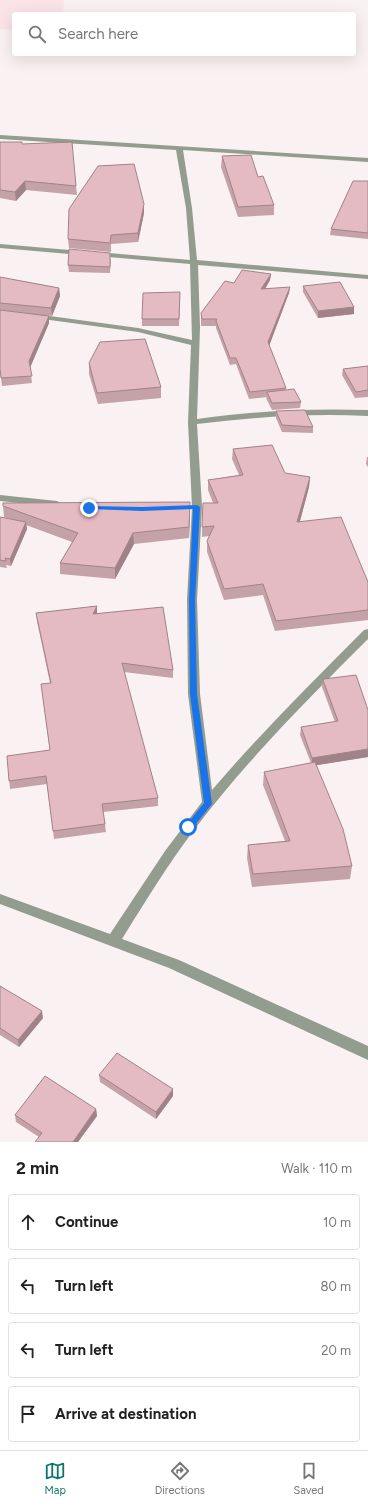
<!DOCTYPE html>
<meta charset="utf-8">
<style>
:root{--surface:#fff;--page:#f6f6f6;--text:#222;--muted:#767676;--line:#e0e0e0;--accent:#0f766e}
body{margin:0;font-family:Figtree,sans-serif;background:var(--page);color:var(--text)}
.stop{position:absolute;width:12px;height:12px;margin:-9px;border:3px solid #1a73e8;border-radius:50%;background:#fff}
.stop.end{background:#1a73e8;border-color:#fff;box-shadow:0 1px 4px #0008}
.list{margin:0;padding:0;list-style:none}
h2{display:flex;justify-content:space-between;align-items:center;height:52px;margin:0;padding:0 16px;font-size:17px}
h2 small{font-size:13px;font-weight:400;color:var(--muted)}
.list li{display:grid;grid-template-columns:26px 1fr auto;gap:12px;align-items:center;box-sizing:border-box;height:56px;margin:0 8px 8px;padding:0 8px;border:1px solid var(--line);border-radius:4px}
.list b{display:block;font-size:15px;white-space:nowrap}
.list em{font-size:13px;font-style:normal;color:var(--muted)}
.icon{flex:none;width:22px;height:22px;fill:none;stroke:currentColor;stroke-width:2;stroke-linecap:round;stroke-linejoin:round}
.map{position:relative;flex:none;width:368px;height:1142px;overflow:hidden}
.search{position:absolute;background:var(--surface);box-shadow:0 4px 16px #0002;left:12px;right:12px;top:12px;height:44px;display:flex;align-items:center;gap:10px;box-sizing:border-box;padding:0 14px;border-radius:4px;color:var(--muted);font-size:15px}
.sheet{height:308px;background:var(--surface)}
nav{display:flex;justify-content:space-around;align-items:center;box-sizing:border-box;height:56px;border-top:1px solid var(--line);background:var(--surface);font-size:11px;color:var(--muted)}
nav a{display:grid;justify-items:center;gap:2px}
nav .on{color:var(--accent)}
.map>svg:first-child{display:block}
.built{fill:#fae4e8}
.lines{fill:none;stroke-linecap:round;stroke-linejoin:round}
.minor{fill:#929c8f;fill-rule:evenodd}
.wall{fill:#c5a1a8}
.shaded-wall{fill:#a08388}
.building{fill:#e5bbc3;stroke:#a08388}
.route{fill:#1a73e8}
</style>
<div class="map">
<svg width="368" height="1142" viewBox="0 0 368 1142">
<rect width="100%" height="100%" fill="#faf1f2"/>
<polygon class="built" points="0,0 64,0 63,14 14,14 14,30 0,29"/>
<g class="lines">
<g class="minor">
<path d="M 0,135 L 368,158 L 368,162 L 183,150 L 192,208 L 197,260 L 368,275 L 368,279 L 198,265 L 200,327 L 197,419 C 254,411 310,408 368,410 L 368,416 C 310,413 254,417 197,424 L 202,507 L 197,600 L 200,694 L 212,790 C 260,734 312,682 364,630 L 368,629 L 368,639 C 307,700 246,761 194,830 C 168,864 145,902 122,939 L 179,960 L 368,1046 L 368,1060 L 169,968 L 0,904 L 0,894 L 110,934 L 165,851 L 202,802 L 188,694 L 187,600 L 192,507 L 188,422 L 191,345 L 138,332 L 35,318 L 31,316 L 35,314 L 138,328 L 192,340 L 190,264 L 97,256 L 93,254 L 97,252 L 190,260 L 186,208 L 176,150 L 0,139 Z"/>
<polygon points="0,244 81,251 85,253 81,255 0,248"/>
<polygon points="0,495 57,501 62,504 57,507 0,501"/>
</g>
</g>
<g class="wall">
<polygon points="0,142 22,144 76,186 77,195 26,190 16,201 0,198"/>
<polygon points="222,156 258,177 274,205 274,215 238,217 221,167"/>
<polygon points="368,181 368,239 330,235 331,229"/>
<polygon points="144,213 138,242 111,244 111,252 69,248 68,239"/>
<polygon points="111,259 110,273 69,272 68,265"/>
<polygon points="271,274 270,280 265,289 290,287 289,293 269,345 286,388 286,390 301,402 300,408 272,410 266,398 267,397 249,399 236,364 230,365 216,328 216,326 201,326 201,313 234,283"/>
<polygon points="0,277 59,288 60,296 52,316 31,314 49,323 30,367 32,383 2,386 0,370"/>
<polygon points="303,286 354,307 354,314 318,318 303,292"/>
<polygon points="180,299 179,326 142,326 142,319"/>
<polygon points="89,363 161,387 161,398 98,404 89,374"/>
<polygon points="368,366 368,397 355,398 342,375 343,369"/>
<polygon points="276,411 313,427 313,433 282,432 276,418"/>
<polygon points="233,449 285,473 310,477 309,487 300,521 368,582 368,620 275,631 263,595 224,600 207,552 207,541 209,536 202,537 202,527 213,503 208,490 208,480 239,475 232,459"/>
<polygon points="367,457 368,457 368,467 366,464"/>
<polygon points="3,506 190,513 189,538 134,544 115,579 60,574 60,563 72,542 26,525 27,529 11,566 6,565 7,568 0,567 0,517 10,519 4,517"/>
<polygon points="97,606 97,613 173,670 173,678 124,672 158,798 158,806 103,812 105,824 106,832 54,839 47,784 10,789 7,756 50,751 41,684 50,683 37,621 36,613"/>
<polygon points="323,680 368,710 368,757 316,765 352,866 350,879 252,887 247,858 248,845 285,841 263,785 264,772 311,763 300,735 301,727 335,722 322,687"/>
<polygon points="0,986 43,1018 19,1047 0,1035"/>
<polygon points="99,1075 173,1096 156,1119 100,1082"/>
<polygon points="96,1109 97,1116 78,1142 35,1142 39,1137 16,1122 15,1115"/>
</g>
<g class="shaded-wall">
<polygon points="25,181 26,190 16,201 15,192"/>
<polygon points="144,204 144,213 138,242 138,233"/>
<polygon points="271,274 270,280 261,296 261,289"/>
<polygon points="290,287 289,293 268,349 268,342"/>
<polygon points="59,288 60,296 52,316 51,308"/>
<polygon points="354,307 354,314 318,318 318,311"/>
<polygon points="49,316 49,323 30,368 29,361"/>
<polygon points="310,477 309,487 297,532 297,522"/>
<polygon points="190,502 190,513 189,538 189,527"/>
<polygon points="26,522 27,529 11,566 10,559"/>
<polygon points="133,533 134,544 115,579 115,568"/>
<polygon points="97,606 97,614 93,614"/>
<polygon points="368,749 368,757 312,766 312,758"/>
<polygon points="42,1011 43,1018 19,1047 18,1040"/>
<polygon points="173,1089 173,1096 156,1119 156,1112"/>
<polygon points="96,1109 97,1116 78,1142 73,1142"/>
</g>
<g class="building">
<polygon points="0,142 22,142 22,144 72,142 76,186 25,181 15,192 0,190"/>
<polygon points="251,155 258,177 263,176 274,205 238,207 222,156"/>
<polygon points="134,164 144,204 138,233 111,235 110,243 68,239 69,209 98,166"/>
<polygon points="353,181 368,181 368,233 331,229"/>
<polygon points="69,249 110,253 110,267 68,265"/>
<polygon points="242,270 271,274 261,289 290,287 268,342 286,388 250,392 236,358 230,358 216,321 217,319 202,319 201,313 225,281 234,283"/>
<polygon points="0,277 59,288 51,308 0,303"/>
<polygon points="340,282 354,307 318,311 303,286"/>
<polygon points="180,292 179,319 142,319 143,293"/>
<polygon points="0,310 49,316 29,361 32,376 1,378 0,369"/>
<polygon points="145,339 161,387 97,393 89,363 100,342"/>
<polygon points="368,366 368,390 356,392 343,369"/>
<polygon points="294,389 301,402 272,403 267,392"/>
<polygon points="305,410 313,427 282,425 276,411"/>
<polygon points="272,445 285,473 310,477 297,522 341,517 368,582 368,610 276,621 263,584 224,589 207,541 214,526 202,527 203,503 218,503 208,480 243,475 233,449"/>
<polygon points="190,502 189,527 133,533 115,568 60,563 78,533 3,506 3,503"/>
<polygon points="0,517 26,522 10,559 5,558 6,561 0,560"/>
<polygon points="97,606 93,614 163,607 173,670 122,663 158,798 102,804 105,824 53,831 46,776 9,781 7,756 50,750 41,684 51,683 36,613"/>
<polygon points="356,675 368,710 368,749 312,758 301,727 338,721 323,680 324,679"/>
<polygon points="315,762 343,829 352,866 253,874 248,845 290,841 264,772"/>
<polygon points="0,986 42,1011 18,1040 0,1028"/>
<polygon points="117,1053 173,1089 156,1112 99,1075"/>
<polygon points="45,1076 96,1109 73,1142 35,1142 42,1133 15,1115"/>
</g>
<polygon class="route" points="197,505 200,507 195,600 197,694 212,804 191,830 186,830 186,825 204,803 190,694 189,600 193,509 142,511 89,509 86,508 89,506 142,507"/>
</svg>
<div class="stop" style="left:188px;top:827px"></div>
<div class="stop end" style="left:89px;top:508px"></div>
<div class="search"><svg class="icon" aria-label="search" viewBox="0 0 24 24"><circle cx="10" cy="10" r="6"/><path d="M15 15l6 6"/></svg>Search here</div>
</div>
<section class="sheet">
<h2>2 min<small>Walk · 110 m</small></h2>
<ul class="list">
<li><svg class="icon" aria-label="ahead" viewBox="0 0 24 24"><path d="M12 20V5M6 11l6-6 6 6"/></svg><div><b>Continue</b></div><em>10 m</em></li>
<li><svg class="icon" aria-label="left" viewBox="0 0 24 24"><path d="M17 20v-9H6M10 6l-5 5 5 5"/></svg><div><b>Turn left</b></div><em>80 m</em></li>
<li><svg class="icon" aria-label="left" viewBox="0 0 24 24"><path d="M17 20v-9H6M10 6l-5 5 5 5"/></svg><div><b>Turn left</b></div><em>20 m</em></li>
<li><svg class="icon" aria-label="arrive" viewBox="0 0 24 24"><path d="M6 21V4h12l-3 4 3 4H6"/></svg><div><b>Arrive at destination</b></div></li>
</ul>
</section>
<nav>
<a class="on"><svg class="icon" aria-label="map" viewBox="0 0 24 24"><path d="M3 6l6-2 6 2 6-2v14l-6 2-6-2-6 2zM9 4v14M15 6v14"/></svg>Map</a>
<a><svg class="icon" aria-label="directions" viewBox="0 0 24 24"><path d="M12 3l9 9-9 9-9-9zM9 14v-3h6M13 9l2 2-2 2"/></svg>Directions</a>
<a><svg class="icon" aria-label="saved" viewBox="0 0 24 24"><path d="M7 4h10v16l-5-4-5 4z"/></svg>Saved</a>
</nav>
